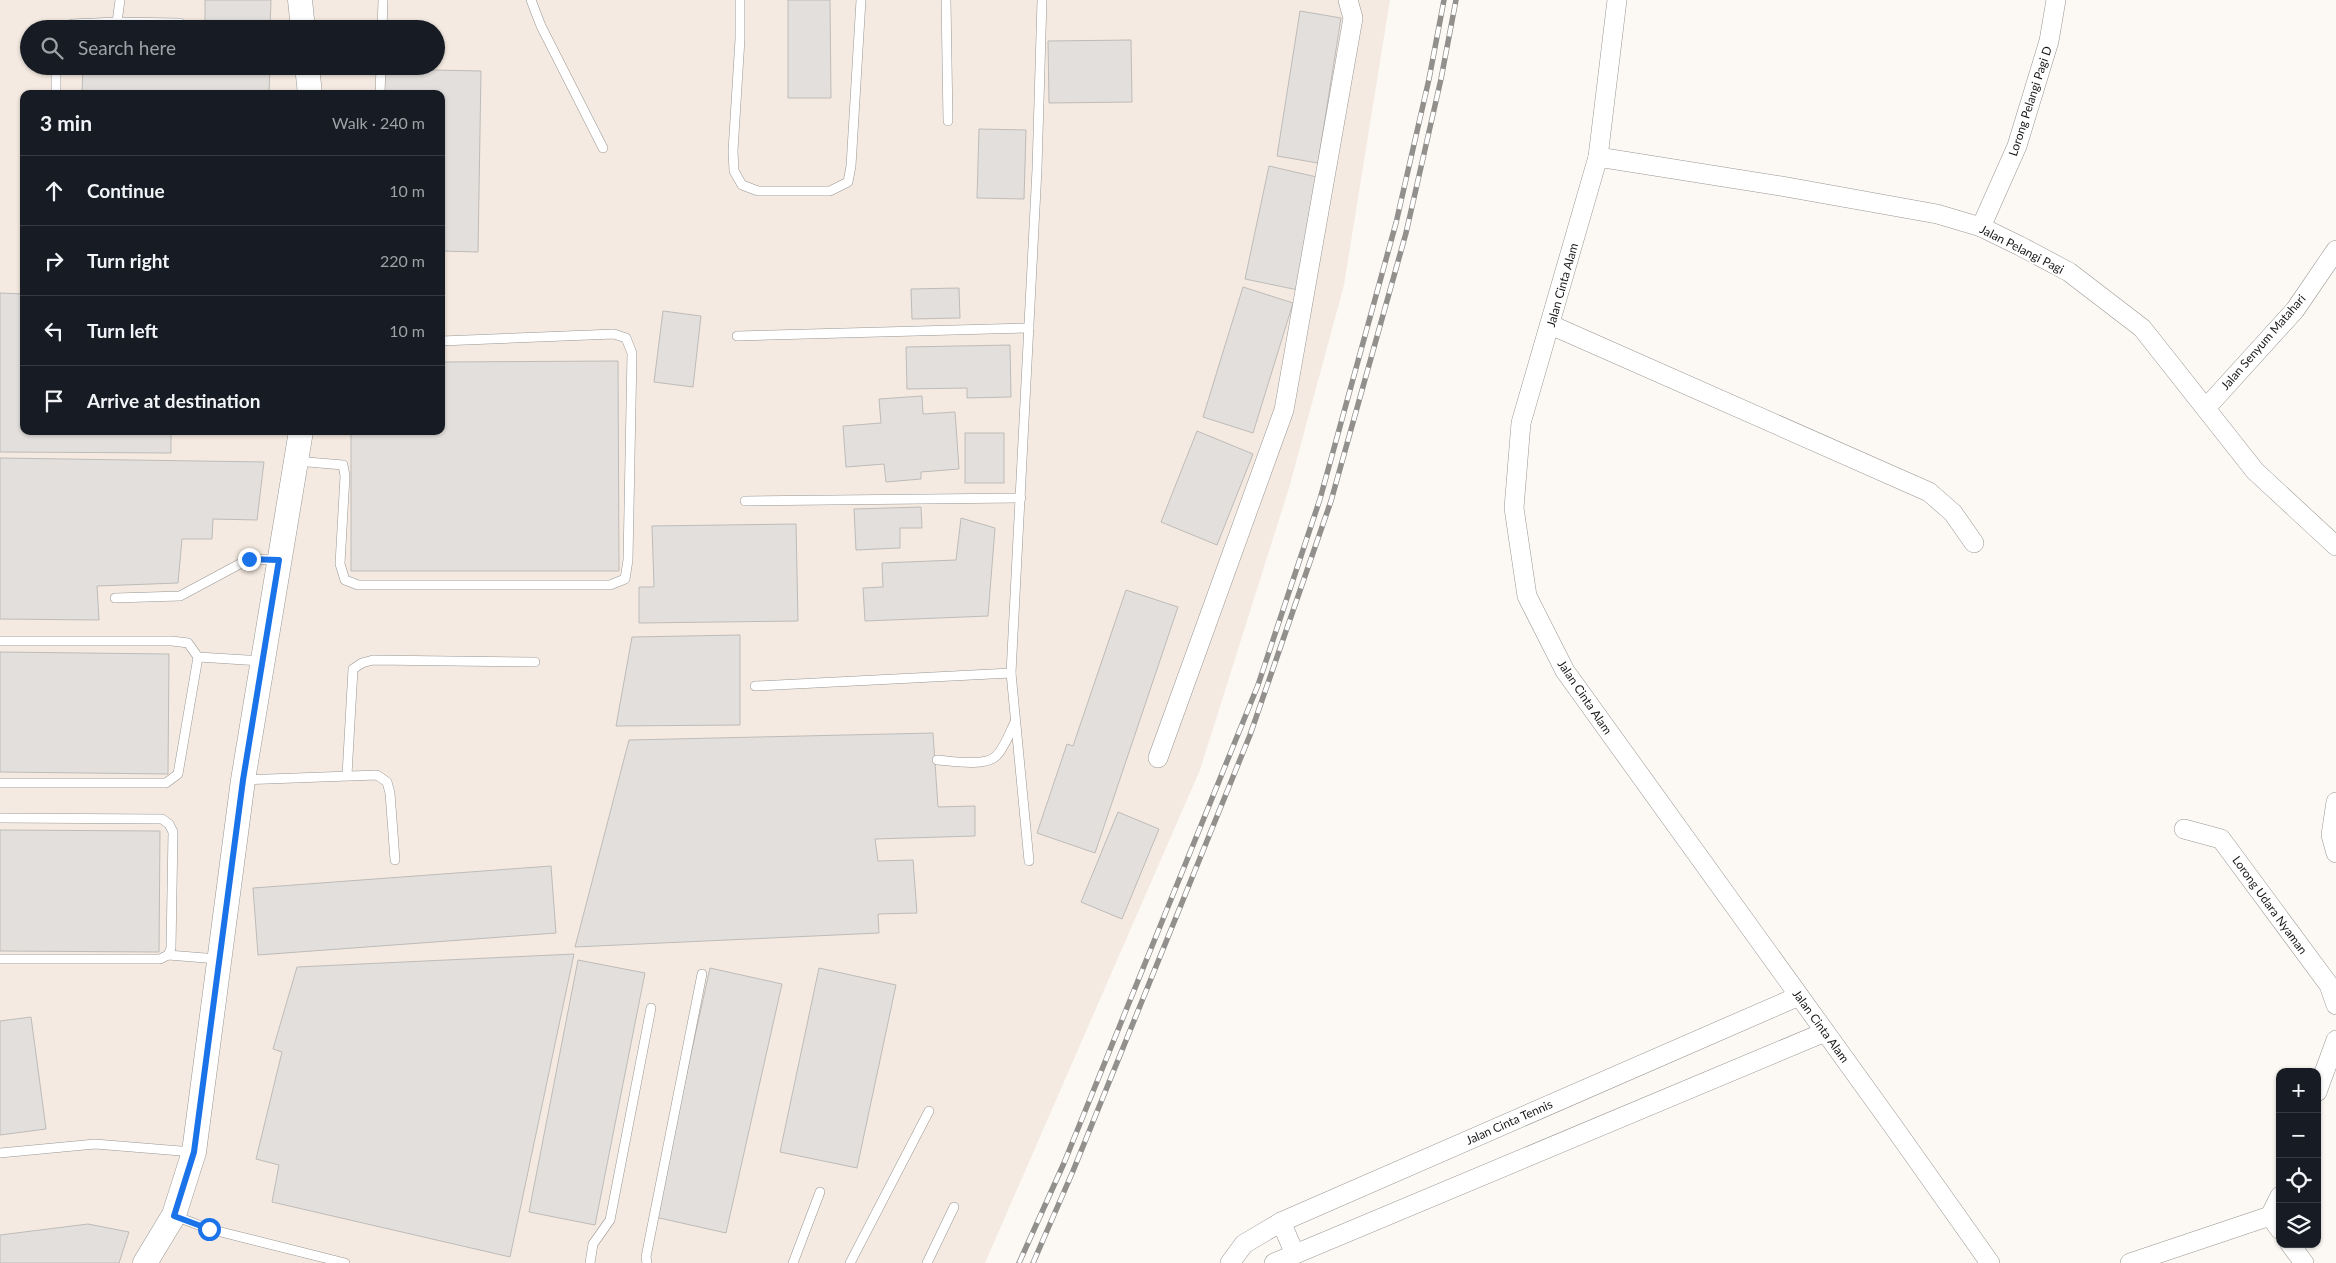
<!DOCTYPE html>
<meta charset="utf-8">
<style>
:root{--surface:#171b24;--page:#20242c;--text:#f1f3f6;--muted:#9ea1a6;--line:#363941}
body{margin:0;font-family:Lato,sans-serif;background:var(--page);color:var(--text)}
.controls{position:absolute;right:15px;bottom:15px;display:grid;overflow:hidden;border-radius:10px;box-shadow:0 1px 4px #0004}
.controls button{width:45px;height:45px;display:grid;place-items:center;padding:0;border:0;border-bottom:1px solid var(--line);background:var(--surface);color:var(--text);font:25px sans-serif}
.stop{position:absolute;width:15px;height:15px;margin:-11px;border:4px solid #1a73e8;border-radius:50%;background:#fff}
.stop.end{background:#1a73e8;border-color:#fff;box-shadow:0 1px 5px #0008}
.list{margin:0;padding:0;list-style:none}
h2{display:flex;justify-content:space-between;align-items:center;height:65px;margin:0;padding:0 20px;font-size:21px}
h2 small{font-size:16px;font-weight:400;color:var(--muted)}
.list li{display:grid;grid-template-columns:32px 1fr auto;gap:15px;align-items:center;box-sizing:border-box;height:70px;padding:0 20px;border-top:1px solid var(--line)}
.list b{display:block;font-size:19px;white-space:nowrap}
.list em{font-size:16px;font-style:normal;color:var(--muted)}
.icon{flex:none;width:28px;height:28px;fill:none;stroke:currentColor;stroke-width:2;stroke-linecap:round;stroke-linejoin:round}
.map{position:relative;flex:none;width:2336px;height:1263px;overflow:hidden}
.search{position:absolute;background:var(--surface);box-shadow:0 1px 4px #0004;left:20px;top:20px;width:425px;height:55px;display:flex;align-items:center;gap:12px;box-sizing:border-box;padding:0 18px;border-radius:28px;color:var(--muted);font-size:19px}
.panel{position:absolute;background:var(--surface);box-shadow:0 1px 4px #0004;left:20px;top:90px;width:425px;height:345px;border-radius:10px}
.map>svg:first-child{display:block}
.built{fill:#f4eae1;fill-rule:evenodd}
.building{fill:#e3dfdc;stroke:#bebbb8}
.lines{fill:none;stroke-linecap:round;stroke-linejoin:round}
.service-casing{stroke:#999693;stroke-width:10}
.minor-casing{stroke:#999693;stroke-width:20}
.tertiary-casing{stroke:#999693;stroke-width:25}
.service{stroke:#fff;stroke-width:9}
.minor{stroke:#fff;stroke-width:19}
.tertiary{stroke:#fff;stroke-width:24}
.rail-casing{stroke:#92908d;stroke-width:5.5}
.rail{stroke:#fff;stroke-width:4;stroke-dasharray:11;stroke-linecap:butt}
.route{stroke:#1a73e8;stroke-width:6}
.labels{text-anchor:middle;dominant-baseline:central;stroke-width:4;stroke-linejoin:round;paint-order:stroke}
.street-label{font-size:12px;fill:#191817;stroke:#fff}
</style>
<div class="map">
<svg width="2336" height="1263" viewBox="0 0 2336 1263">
<rect width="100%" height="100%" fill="#fcf9f5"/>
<path class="built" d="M 0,0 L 1390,0 L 1344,285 L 1289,488 L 1200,770 L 985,1263 L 0,1263 ZM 29,29 L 436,29 L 436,66 L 29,66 ZM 24,94 L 441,94 L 441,431 L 24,431 Z"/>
<g class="building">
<polygon points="205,0 271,0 270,29 205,29"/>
<polygon points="788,0 830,0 831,98 788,98"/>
<polygon points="1300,11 1341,18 1318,163 1277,156"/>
<polygon points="1131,40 1132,102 1049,103 1048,41"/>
<polygon points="83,66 270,66 269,94 82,94"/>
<polygon points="384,69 481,71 478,252 441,251 441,94 384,94"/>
<polygon points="979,129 1026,130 1024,199 977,198"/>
<polygon points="1269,166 1321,178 1298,290 1245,279"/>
<polygon points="1243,287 1293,303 1253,433 1203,417"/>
<polygon points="959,288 960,318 912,319 911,289"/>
<polygon points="0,293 24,294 24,431 171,431 171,453 0,452"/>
<polygon points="663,311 701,316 693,387 654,382"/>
<polygon points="1010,345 1011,397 967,398 967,388 907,389 906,347"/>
<polygon points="618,361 619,571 351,571 351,431 441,431 441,362"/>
<polygon points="922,396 923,414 955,412 959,469 921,472 921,479 886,482 884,464 846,467 843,426 881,423 879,399"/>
<polygon points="1197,431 1253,454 1217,545 1161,522"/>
<rect x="965" y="433" width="39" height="50"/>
<polygon points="0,458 264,462 257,520 213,519 212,539 182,539 178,583 97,586 99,620 0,619"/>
<polygon points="921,507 922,528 900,528 900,548 856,550 854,509"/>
<polygon points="961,518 995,528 988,616 865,621 863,588 883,587 882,563 956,560"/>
<polygon points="796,524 798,621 639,623 639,587 654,587 652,526"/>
<polygon points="1126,590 1178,607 1095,853 1037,833 1067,744 1073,746"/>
<polygon points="740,635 740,725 616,726 632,637"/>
<polygon points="0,652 169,654 168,774 0,772"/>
<polygon points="933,733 938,807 975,806 975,836 875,839 878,861 913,860 917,913 878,914 879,933 575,947 629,740"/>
<polygon points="1118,812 1159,829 1122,919 1081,902"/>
<polygon points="0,830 160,831 159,952 0,951"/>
<polygon points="551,866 556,933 258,955 253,888"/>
<polygon points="574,954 510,1257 272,1202 279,1165 256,1159 282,1052 273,1049 297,967"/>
<polygon points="578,960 645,973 595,1225 529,1212"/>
<polygon points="710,968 782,984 726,1233 655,1217"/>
<polygon points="819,968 896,985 857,1168 780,1152"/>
<polygon points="31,1017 46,1129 0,1135 0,1021"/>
<polygon points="88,1224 129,1232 119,1263 0,1263 0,1235"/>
</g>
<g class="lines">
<g class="service-casing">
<g id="service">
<polyline points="120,0 117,22 180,23"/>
<polyline points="531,0 541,26 603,148"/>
<polyline points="740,0 740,39 733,151 734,171 742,185 758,191 830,191 848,182 851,166 861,0"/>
<polyline points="946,0 948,121"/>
<polyline points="62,29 72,24 117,22"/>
<polyline points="382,29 383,0"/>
<polyline points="56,66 56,94"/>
<polyline points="380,94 381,66"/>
<polyline points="737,336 1029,328"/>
<polyline points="296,461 343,465 345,476 340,564 345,580 358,585 610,585 625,579 628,560 632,353 626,338 614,334 441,341"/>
<polyline points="745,501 1021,498"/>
<polyline points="115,598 180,596 249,559 279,560"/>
<polyline points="0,641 172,641 188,643 198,657 178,774 166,783 0,783"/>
<polyline points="198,657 262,661"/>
<polyline points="755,686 1011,673"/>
<path d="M 937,760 C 952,761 985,767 996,756 C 1004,749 1010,732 1015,722"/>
<polyline points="347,775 353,669 362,663 373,660 535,662"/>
<polyline points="243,780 377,775 387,782 390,793 395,860"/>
<polyline points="0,818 162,819 169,824 173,832 171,948 168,955 160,959 0,959"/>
<polyline points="1029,861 1011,673 1037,169 1042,0"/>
<polyline points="168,955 218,959"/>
<polyline points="0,1153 95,1144 193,1152"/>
<polyline points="175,1216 209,1229 345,1263"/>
<polyline points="590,1263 593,1244 610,1220 651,1008"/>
<polyline points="647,1263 646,1257 702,974"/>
<polyline points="793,1263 820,1192"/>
<polyline points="850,1263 929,1111"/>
<polyline points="927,1263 954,1207"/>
</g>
</g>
<g class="minor-casing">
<g id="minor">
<polyline points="1617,0 1598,157 1521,423 1514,508 1527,596 1565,671 1893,1126 1990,1263"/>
<polyline points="1598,157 1781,186 1937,214 1981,227 2020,246 2069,272 2142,328 2255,471 2336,546"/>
<polyline points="1981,227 2017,146 2049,41 2056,0"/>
<polyline points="1551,325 1929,492 1953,513 1974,543"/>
<polyline points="2206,408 2295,310 2336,250"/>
<polyline points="1158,758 1284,410 1353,18 1348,0"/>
<polyline points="2336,802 2331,835 2336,853"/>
<polyline points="2184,829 2221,839 2329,985 2336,1005"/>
<polyline points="2317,1092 2336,1040"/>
<polyline points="2270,1216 2280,1196"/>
<polyline points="1281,1222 1295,1254"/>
<polyline points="2290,1244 2304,1263"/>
<polyline points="1230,1263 1244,1244 1281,1222 1799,996"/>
<polyline points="1274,1263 1825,1032"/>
<polyline points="2130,1263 2270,1216 2280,1230"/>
</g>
</g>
<g class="tertiary-casing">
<g id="tertiary">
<polyline points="300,0 303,29"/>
<polyline points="307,66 310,94"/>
<polyline points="145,1263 174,1215 194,1152 243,780 301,431"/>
</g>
</g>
<use href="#service" class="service"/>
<use href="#minor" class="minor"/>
<use href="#tertiary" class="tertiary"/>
<g class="rail-casing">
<g id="rail">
<polyline points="1019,1263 1064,1163 1258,685 1320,499 1396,223 1429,79 1444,0"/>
<polyline points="1033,1263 1073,1171 1250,735 1331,501 1406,233 1441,79 1456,0"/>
</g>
</g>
<use href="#rail" class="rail"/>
</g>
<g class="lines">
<polyline class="route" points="209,1229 174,1216 194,1152 243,780 279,560 249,559"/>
</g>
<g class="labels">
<g class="street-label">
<text transform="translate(2030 101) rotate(-72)">Lorong Pelangi Pagi D</text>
<text transform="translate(2022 249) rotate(27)">Jalan Pelangi Pagi</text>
<text transform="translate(1562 285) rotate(-74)">Jalan Cinta Alam</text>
<text transform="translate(2263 342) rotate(-49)">Jalan Senyum Matahari</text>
<text transform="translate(1585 697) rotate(56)">Jalan Cinta Alam</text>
<text transform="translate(2270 905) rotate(54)">Lorong Udara Nyaman</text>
<text transform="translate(1821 1026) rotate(54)">Jalan Cinta Alam</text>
<text transform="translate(1509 1122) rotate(-24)">Jalan Cinta Tennis</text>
</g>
</g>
</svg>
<div class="controls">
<button>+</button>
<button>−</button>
<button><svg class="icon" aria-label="locate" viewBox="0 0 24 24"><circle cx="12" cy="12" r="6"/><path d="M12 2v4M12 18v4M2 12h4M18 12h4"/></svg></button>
<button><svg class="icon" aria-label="layers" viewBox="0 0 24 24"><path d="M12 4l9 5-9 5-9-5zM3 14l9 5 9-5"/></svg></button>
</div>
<div class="stop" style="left:209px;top:1229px"></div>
<div class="stop end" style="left:249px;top:559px"></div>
<div class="search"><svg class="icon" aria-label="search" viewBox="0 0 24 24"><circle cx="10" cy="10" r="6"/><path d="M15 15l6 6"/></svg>Search here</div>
<section class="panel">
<h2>3 min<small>Walk · 240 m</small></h2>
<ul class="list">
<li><svg class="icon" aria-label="ahead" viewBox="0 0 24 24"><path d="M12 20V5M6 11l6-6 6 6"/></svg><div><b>Continue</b></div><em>10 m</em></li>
<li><svg class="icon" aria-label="right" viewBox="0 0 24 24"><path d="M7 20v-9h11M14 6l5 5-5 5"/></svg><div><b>Turn right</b></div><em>220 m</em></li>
<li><svg class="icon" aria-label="left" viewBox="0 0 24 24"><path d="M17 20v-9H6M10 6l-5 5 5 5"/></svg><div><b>Turn left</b></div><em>10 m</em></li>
<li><svg class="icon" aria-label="arrive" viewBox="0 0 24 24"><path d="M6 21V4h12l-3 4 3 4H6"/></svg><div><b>Arrive at destination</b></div></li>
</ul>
</section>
</div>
